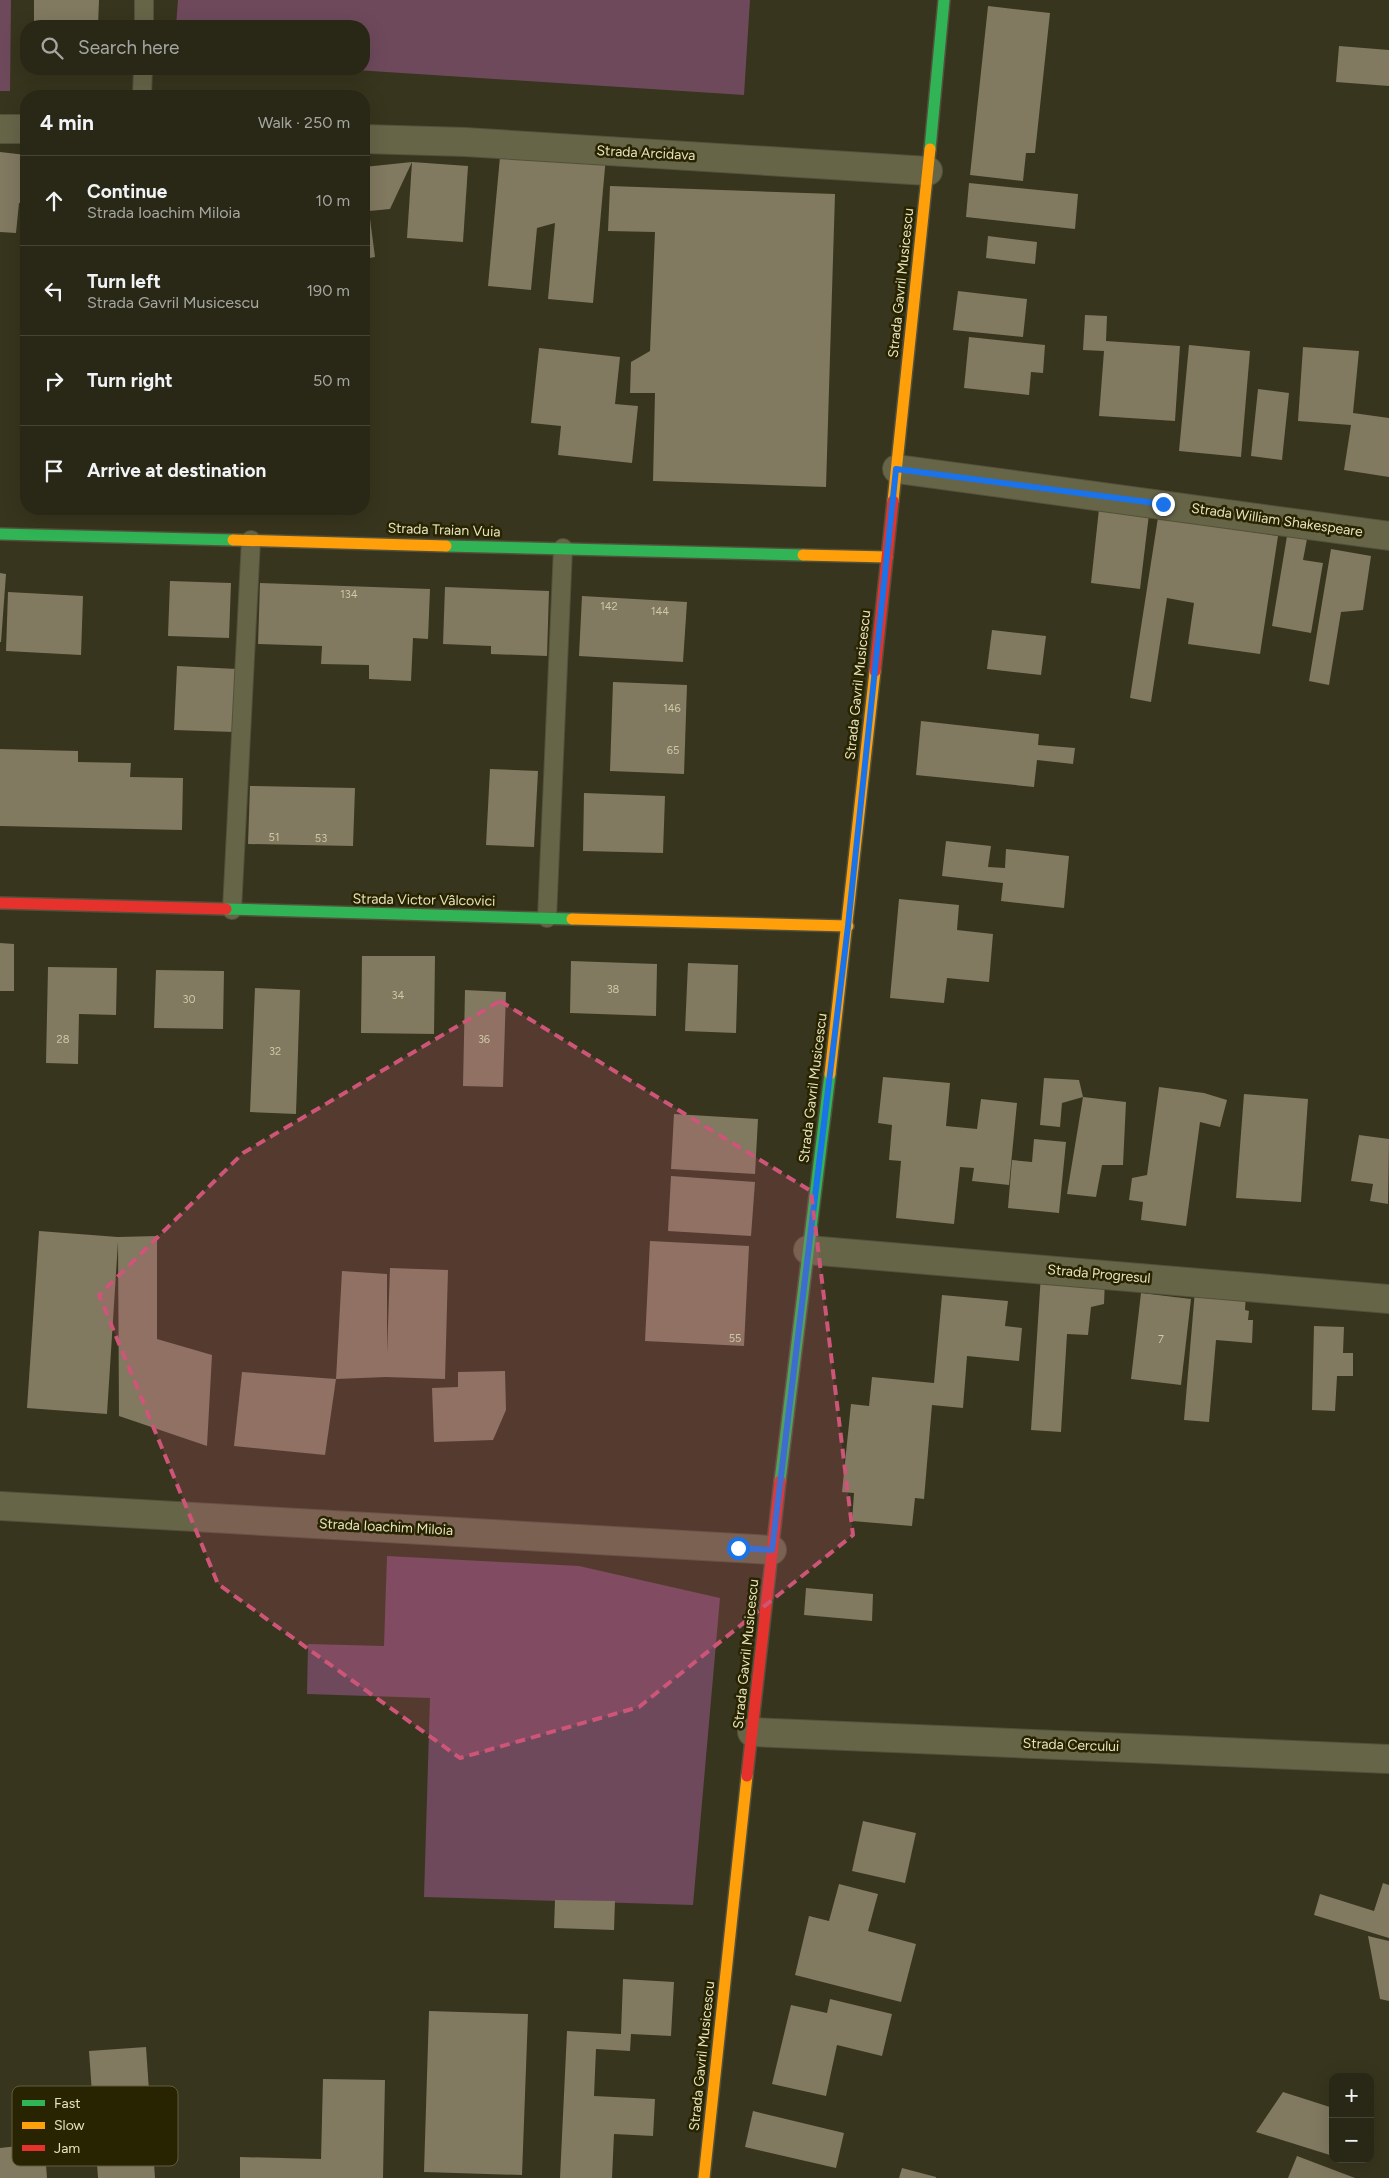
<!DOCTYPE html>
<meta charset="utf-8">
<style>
:root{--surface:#292816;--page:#353423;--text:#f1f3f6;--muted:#a5a6a1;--line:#454435}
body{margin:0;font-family:Figtree,sans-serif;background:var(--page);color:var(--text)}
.controls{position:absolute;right:15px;bottom:15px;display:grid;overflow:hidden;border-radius:10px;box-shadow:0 5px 20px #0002}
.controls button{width:45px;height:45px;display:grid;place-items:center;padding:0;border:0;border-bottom:1px solid var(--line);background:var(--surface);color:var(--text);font:25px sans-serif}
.stop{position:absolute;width:15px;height:15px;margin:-11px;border:4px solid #1a73e8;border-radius:50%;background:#fff}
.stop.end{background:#1a73e8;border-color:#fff;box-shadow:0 1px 5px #0008}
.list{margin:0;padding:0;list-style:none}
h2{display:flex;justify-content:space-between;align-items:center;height:65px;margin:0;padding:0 20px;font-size:21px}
h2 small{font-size:16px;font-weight:400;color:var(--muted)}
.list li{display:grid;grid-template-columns:32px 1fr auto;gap:15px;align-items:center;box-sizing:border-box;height:90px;padding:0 20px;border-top:1px solid var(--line)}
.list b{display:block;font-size:19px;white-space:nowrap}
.list p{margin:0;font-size:16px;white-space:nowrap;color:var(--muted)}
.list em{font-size:16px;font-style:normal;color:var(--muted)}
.icon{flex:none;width:28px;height:28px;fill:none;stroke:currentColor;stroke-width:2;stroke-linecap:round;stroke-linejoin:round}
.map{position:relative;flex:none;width:1389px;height:2178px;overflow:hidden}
.search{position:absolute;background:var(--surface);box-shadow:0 5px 20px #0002;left:20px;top:20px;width:350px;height:55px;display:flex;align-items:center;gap:12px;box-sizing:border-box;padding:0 18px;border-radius:20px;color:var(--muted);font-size:19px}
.panel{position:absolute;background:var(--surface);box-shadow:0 5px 20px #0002;left:20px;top:90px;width:350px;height:425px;border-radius:20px}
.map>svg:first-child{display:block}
.green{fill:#6e495c}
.building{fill:#817960}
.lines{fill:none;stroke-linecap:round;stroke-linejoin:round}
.lane-casing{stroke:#53513c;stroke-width:20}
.street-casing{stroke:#53513c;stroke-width:30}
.fast-casing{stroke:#53513c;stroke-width:14}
.slow-casing{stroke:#53513c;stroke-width:14}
.jam-casing{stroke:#53513c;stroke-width:14}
.lane{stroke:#676548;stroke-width:18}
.street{stroke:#676548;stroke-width:28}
.fast{stroke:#30b455;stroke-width:11}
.slow{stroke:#ff9f0a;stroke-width:11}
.jam{stroke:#e5322d;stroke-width:11}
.route{stroke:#1a73e8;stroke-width:6}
.marked{fill:#cd5578;fill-opacity:0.2;stroke:#cd5578;stroke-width:4;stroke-dasharray:10 6;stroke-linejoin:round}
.labels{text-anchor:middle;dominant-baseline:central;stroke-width:5;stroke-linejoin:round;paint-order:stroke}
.number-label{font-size:11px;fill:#cdc8a5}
.street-label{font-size:14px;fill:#e6e3bc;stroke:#282402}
.key{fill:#282402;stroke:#615d3a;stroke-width:1}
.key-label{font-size:14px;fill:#e6e3bc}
</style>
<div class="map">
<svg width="1389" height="2178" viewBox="0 0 1389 2178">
<rect width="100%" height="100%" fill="#37351d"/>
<g class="green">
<polygon points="0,0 11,0 10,91 0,91"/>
<polygon points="178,0 750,0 744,95 340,69 364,69 364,26 176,26"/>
<polygon points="387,1556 579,1566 720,1598 693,1905 424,1897 430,1698 307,1694 308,1644 384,1646"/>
</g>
<g class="building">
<polygon points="34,0 99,0 98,26 34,26"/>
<polygon points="988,6 1050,13 1035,153 1026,153 1023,181 970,175"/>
<polygon points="1339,46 1389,50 1389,86 1336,82"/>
<polygon points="501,146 606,156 593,303 548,299 555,223 537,228 531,290 488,286"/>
<polygon points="0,152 26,155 26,203 19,203 16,233 0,232"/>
<polygon points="412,162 468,166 463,242 407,238"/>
<polygon points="412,162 390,209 369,211 375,257 364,259 364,167"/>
<polygon points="969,183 1078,194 1075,229 966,217"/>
<polygon points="610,186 835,194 826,487 653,481 655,393 630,393 631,362 650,351 655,232 608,231"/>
<polygon points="988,236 1037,242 1035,264 986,258"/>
<polygon points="958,291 1027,299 1023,337 953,330"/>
<polygon points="1085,315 1107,316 1106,341 1180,346 1175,421 1099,416 1104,351 1083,350"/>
<polygon points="969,337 1045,345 1043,373 1031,372 1029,395 964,388"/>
<polygon points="1189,345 1250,351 1241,457 1179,451"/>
<polygon points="1303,347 1359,351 1353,413 1389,418 1389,477 1344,470 1351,425 1298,421"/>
<polygon points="539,348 620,357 615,404 638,406 632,463 558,455 561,426 531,423"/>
<polygon points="1258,389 1289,393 1282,460 1251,456"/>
<polygon points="1099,509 1149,514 1140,589 1091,583"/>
<polygon points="1159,511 1205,525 1278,536 1260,654 1188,644 1194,603 1167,598 1151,702 1130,698"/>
<polygon points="1287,536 1307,539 1303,560 1323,563 1311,633 1272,626"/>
<polygon points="1331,549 1371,556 1363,610 1341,612 1329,685 1309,681"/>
<polygon points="0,573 6,574 1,642 0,642"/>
<polygon points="170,581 231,583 229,638 168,636"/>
<polygon points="260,583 430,589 428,639 413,638 411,681 369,679 369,665 321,664 322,646 258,644"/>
<polygon points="445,587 549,591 547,656 491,654 491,646 443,644"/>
<polygon points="8,592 83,596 81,655 6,651"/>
<polygon points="582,596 687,602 683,662 579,656"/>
<polygon points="992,630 1046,636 1041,675 987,669"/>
<polygon points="177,666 237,669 234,732 174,730"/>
<polygon points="613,682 687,685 684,774 610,771"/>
<polygon points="921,721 1039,734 1038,745 1075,748 1073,764 1037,760 1034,787 916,775"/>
<polygon points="0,749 78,751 78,762 131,763 130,777 183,778 182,830 0,826"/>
<polygon points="490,769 538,771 534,847 486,845"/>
<polygon points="250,786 355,788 353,846 248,844"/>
<polygon points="584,793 665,796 663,853 583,851"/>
<polygon points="946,841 991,846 988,867 1005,868 1006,849 1069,856 1064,908 1001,901 1003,883 942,876"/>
<polygon points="899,899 959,905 957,930 993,934 989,982 947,978 944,1003 890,998"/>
<polygon points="0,943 14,944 14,991 0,991"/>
<polygon points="362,956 435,956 434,1034 361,1033"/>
<polygon points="571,961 657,964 656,1016 570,1013"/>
<polygon points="688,963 738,965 736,1033 685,1031"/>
<polygon points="48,967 117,968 116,1015 79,1014 78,1064 46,1063"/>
<polygon points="156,970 224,971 223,1029 154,1028"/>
<polygon points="255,988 300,990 296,1114 250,1112"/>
<polygon points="465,990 506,992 503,1087 463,1086"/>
<polygon points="883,1077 950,1083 946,1126 977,1129 981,1099 1017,1103 1009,1185 972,1181 974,1168 960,1167 954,1224 896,1218 901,1161 889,1160 892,1125 878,1123"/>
<polygon points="1044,1078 1079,1080 1083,1097 1062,1103 1060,1127 1040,1125"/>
<polygon points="1159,1087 1204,1093 1227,1100 1220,1127 1200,1122 1186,1226 1141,1220 1143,1202 1129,1200 1132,1178 1147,1175"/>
<polygon points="1244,1094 1308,1099 1301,1202 1236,1198"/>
<polygon points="1083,1097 1126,1102 1123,1165 1102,1165 1096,1197 1067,1194"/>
<polygon points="674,1114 758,1119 755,1174 671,1169"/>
<polygon points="1359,1135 1389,1139 1388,1204 1370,1201 1373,1184 1351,1181"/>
<polygon points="1034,1139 1066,1142 1059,1213 1008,1208 1012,1160 1032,1162"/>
<polygon points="671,1176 755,1182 751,1236 668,1231"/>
<polygon points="39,1231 118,1237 157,1236 157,1339 212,1355 207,1446 119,1416 118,1242 107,1414 27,1408"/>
<polygon points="650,1241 749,1246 744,1346 645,1341"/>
<polygon points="390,1268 448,1270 445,1379 386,1377 336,1379 342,1271 387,1274 387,1354"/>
<polygon points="1041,1274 1105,1279 1104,1304 1091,1307 1088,1335 1067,1334 1061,1432 1031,1430"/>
<polygon points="1195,1290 1246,1294 1245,1310 1249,1311 1248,1320 1253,1320 1252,1343 1216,1340 1209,1422 1184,1420"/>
<polygon points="1141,1293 1191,1299 1181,1385 1131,1379"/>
<polygon points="942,1295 1008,1301 1005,1326 1022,1328 1019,1361 967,1356 963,1408 932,1405 924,1499 915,1498 912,1526 852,1521 854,1493 842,1492 851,1404 869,1406 872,1377 934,1383"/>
<polygon points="1314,1326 1344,1327 1343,1353 1353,1353 1353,1376 1337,1376 1335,1411 1312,1410"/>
<polygon points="505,1371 506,1410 493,1440 434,1442 432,1388 458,1387 458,1372"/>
<polygon points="242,1372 336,1379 325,1455 234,1446"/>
<polygon points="806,1588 873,1594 872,1621 804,1615"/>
<polygon points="863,1821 916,1833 905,1883 852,1871"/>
<polygon points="1383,1883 1389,1885 1389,1938 1314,1915 1320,1894 1374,1911"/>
<polygon points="839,1884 878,1894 868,1931 916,1944 901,2002 795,1975 809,1916 829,1921"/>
<polygon points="555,1900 615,1901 614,1930 554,1928"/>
<polygon points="1368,1936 1389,1941 1389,2001 1380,1999"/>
<polygon points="623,1979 674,1982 671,2036 631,2034 630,2051 596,2049 594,2096 655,2099 653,2136 614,2134 612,2178 560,2178 567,2031 621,2034"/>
<polygon points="830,1999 892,2014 882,2056 837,2045 826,2096 772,2084 791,2005 827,2013"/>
<polygon points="429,2011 528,2014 522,2175 424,2172"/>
<polygon points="146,2047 155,2178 98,2178 89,2051"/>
<polygon points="323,2079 385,2080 383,2178 240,2178 240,2157 321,2159"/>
<polygon points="1283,2092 1333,2108 1333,2156 1256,2132"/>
<polygon points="41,2099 47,2178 0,2178 0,2148 18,2146 14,2101"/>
<polygon points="753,2111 844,2133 836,2168 745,2147"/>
<polygon points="1297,2156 1355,2178 1288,2178"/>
<polygon points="902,2168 936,2177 936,2178 899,2178"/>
</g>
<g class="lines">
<g class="lane-casing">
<g id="lane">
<polyline points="144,26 144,0"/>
<polyline points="142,96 143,69"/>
<polyline points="232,910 251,540"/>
<polyline points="547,918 563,548"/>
</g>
</g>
<g class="street-casing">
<g id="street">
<polyline points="0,129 26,129"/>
<polyline points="364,139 465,142 928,171"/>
<polyline points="897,469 1389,536"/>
<polyline points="808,1250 1389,1299"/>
<polyline points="0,1506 772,1550"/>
<polyline points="752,1732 1389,1759"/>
</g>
</g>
<g class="fast-casing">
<g id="fast">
<polyline points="930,149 944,0"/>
<polyline points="0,534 233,540"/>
<polyline points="446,546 803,555"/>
<polyline points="226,909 572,919"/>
<polyline points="780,1481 830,1074"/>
</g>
</g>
<g class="slow-casing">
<g id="slow">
<polyline points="893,501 930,149"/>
<polyline points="233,540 446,546"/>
<polyline points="803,555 887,557"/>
<polyline points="572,919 848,926"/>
<polyline points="830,1074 875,671"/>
<polyline points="704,2178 747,1776"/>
</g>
</g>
<g class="jam-casing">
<g id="jam">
<polyline points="875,671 893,501"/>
<polyline points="0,903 226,909"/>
<polyline points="747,1776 780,1481"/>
</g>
</g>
<use href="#lane" class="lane"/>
<use href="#street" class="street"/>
<use href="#fast" class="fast"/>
<use href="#slow" class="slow"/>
<use href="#jam" class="jam"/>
</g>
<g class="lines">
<polyline class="route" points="738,1548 772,1550 848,926 896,469 1163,504"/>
</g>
<path class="marked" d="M 500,1001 L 811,1191 L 853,1535 L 639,1707 L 460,1758 L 218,1584 L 99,1295 L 243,1153 Z"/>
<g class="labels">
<g class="number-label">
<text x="349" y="594">134</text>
<text x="609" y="606">142</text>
<text x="660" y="611">144</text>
<text x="672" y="708">146</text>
<text x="673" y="750">65</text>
<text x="274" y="837">51</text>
<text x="321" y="838">53</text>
<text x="613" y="989">38</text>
<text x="398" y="995">34</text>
<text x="189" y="999">30</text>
<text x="63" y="1039">28</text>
<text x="484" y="1039">36</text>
<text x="275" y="1051">32</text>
<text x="735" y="1338">55</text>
<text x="1161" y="1339">7</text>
</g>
<g class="street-label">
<text transform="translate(646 153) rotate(3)">Strada Arcidava</text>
<text transform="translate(901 283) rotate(-84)">Strada Gavril Musicescu</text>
<text transform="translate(1277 520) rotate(8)">Strada William Shakespeare</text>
<text transform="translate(444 530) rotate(2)">Strada Traian Vuia</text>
<text transform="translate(858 685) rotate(-84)">Strada Gavril Musicescu</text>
<text transform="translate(424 900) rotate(1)">Strada Victor Vâlcovici</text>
<text transform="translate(813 1088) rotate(-83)">Strada Gavril Musicescu</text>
<text transform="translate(1099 1274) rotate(5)">Strada Progresul</text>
<text transform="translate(386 1527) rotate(3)">Strada Ioachim Miloia</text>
<text transform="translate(746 1654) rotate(-84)">Strada Gavril Musicescu</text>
<text transform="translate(1071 1745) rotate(2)">Strada Cercului</text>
<text transform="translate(702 2056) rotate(-84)">Strada Gavril Musicescu</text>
</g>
</g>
<rect x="12" y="2086" width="166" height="80" rx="8" class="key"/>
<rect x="22" y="2100" width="23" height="6" fill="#30b455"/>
<rect x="22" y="2122" width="23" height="7" fill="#ff9f0a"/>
<rect x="22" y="2145" width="23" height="6" fill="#e5322d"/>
<g class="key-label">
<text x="54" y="2108">Fast</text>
<text x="54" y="2130">Slow</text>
<text x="54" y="2153">Jam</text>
</g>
</svg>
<div class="controls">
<button>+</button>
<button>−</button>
</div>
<div class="stop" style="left:738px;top:1548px"></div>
<div class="stop end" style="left:1163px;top:504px"></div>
<div class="search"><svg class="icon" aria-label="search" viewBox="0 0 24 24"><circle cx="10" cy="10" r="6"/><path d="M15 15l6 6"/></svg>Search here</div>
<section class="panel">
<h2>4 min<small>Walk · 250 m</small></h2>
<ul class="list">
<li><svg class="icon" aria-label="ahead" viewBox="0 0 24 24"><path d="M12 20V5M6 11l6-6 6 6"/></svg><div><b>Continue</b><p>Strada Ioachim Miloia</p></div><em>10 m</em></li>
<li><svg class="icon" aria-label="left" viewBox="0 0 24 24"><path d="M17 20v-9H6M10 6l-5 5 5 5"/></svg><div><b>Turn left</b><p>Strada Gavril Musicescu</p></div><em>190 m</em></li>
<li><svg class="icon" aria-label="right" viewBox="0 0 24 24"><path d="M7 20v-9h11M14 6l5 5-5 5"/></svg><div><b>Turn right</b></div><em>50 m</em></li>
<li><svg class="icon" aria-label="arrive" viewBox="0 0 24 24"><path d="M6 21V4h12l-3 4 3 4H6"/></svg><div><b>Arrive at destination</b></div></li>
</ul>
</section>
</div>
